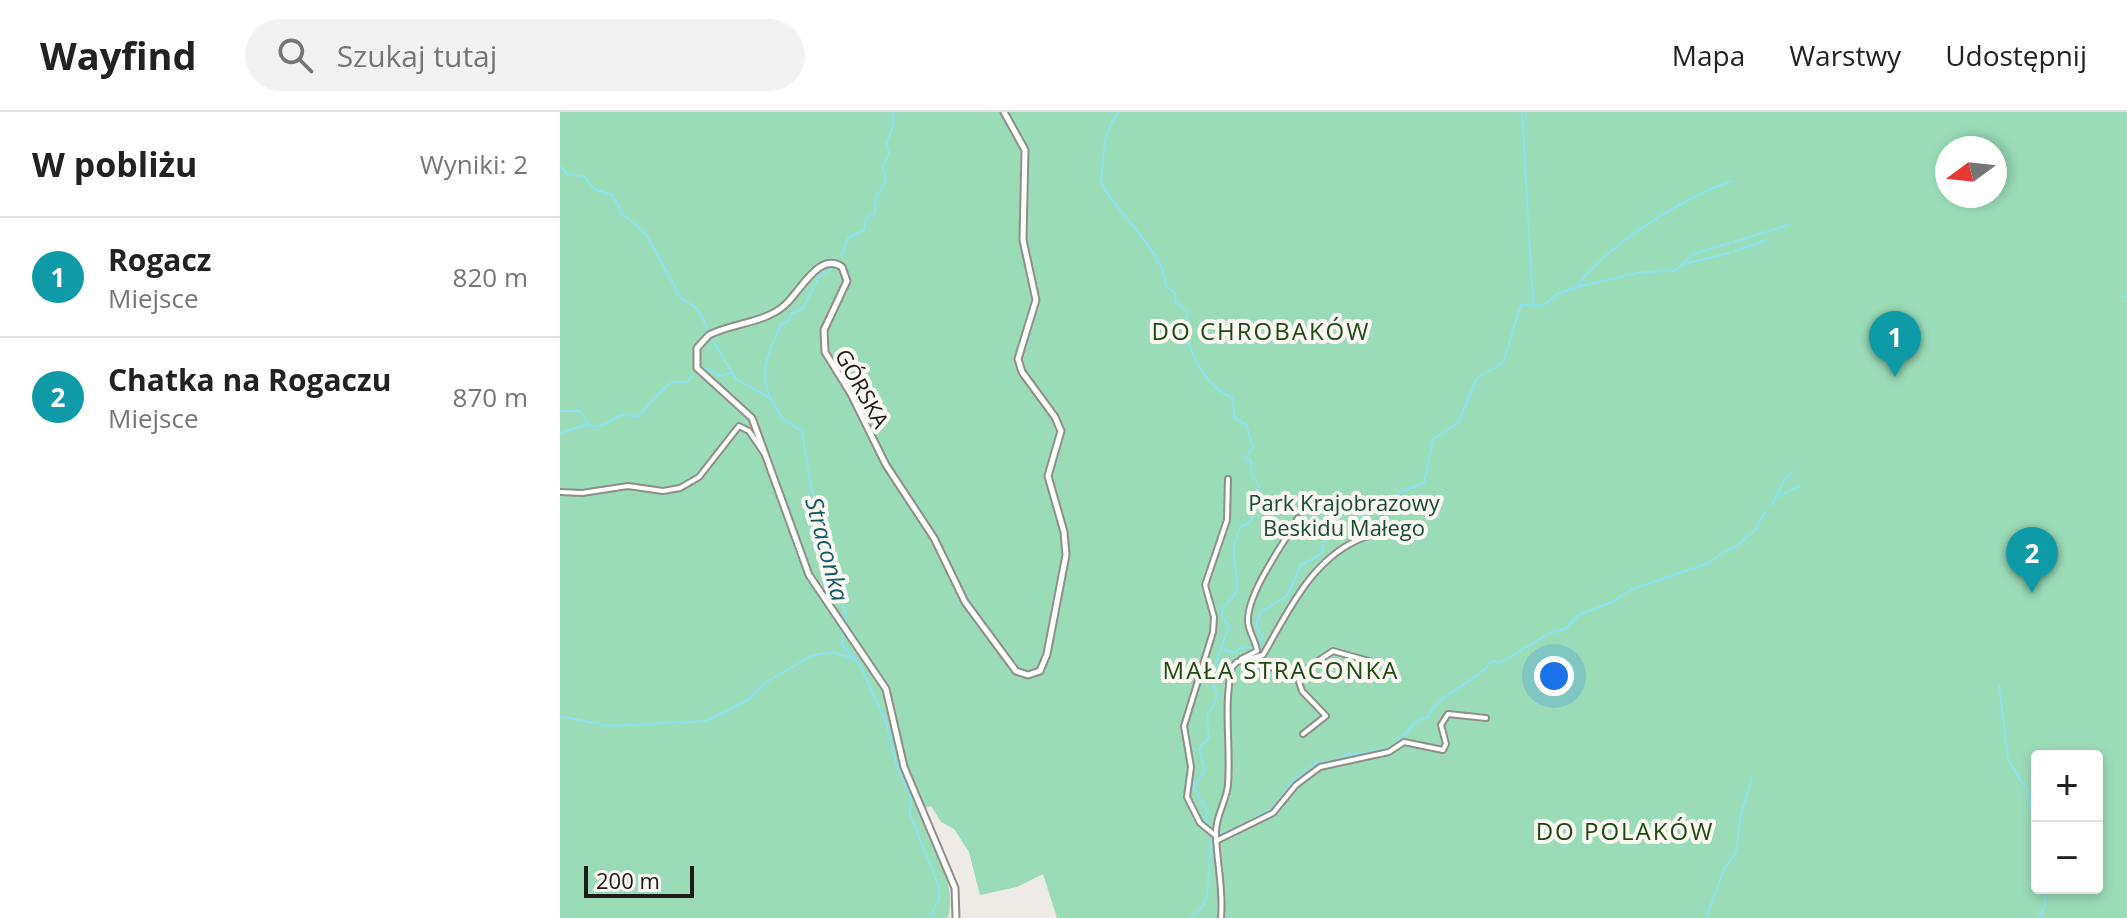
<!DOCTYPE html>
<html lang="pl">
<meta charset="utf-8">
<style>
:root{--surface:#fff;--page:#f2f2f2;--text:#222;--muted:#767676;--line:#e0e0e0;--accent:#206904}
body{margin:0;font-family:"Open Sans",sans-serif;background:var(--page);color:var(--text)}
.controls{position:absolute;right:24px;bottom:24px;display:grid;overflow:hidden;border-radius:8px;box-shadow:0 4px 12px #0003}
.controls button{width:72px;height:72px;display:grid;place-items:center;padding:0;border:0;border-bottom:2px solid var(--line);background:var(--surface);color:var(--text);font:40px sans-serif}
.compass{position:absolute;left:1375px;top:24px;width:72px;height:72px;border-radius:50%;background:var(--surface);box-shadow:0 4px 12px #0003;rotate:255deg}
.scale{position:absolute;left:24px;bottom:20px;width:110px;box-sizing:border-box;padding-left:8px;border:4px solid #1c1b19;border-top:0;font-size:22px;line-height:28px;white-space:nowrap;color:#1c1b19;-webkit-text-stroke:6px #fbf8f3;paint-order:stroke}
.you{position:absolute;left:994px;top:564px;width:28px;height:28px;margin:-20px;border:6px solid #fff;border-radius:50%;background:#1a73e8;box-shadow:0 0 0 12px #1a73e833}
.badge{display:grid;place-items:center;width:52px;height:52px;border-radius:50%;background:var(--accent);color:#fff;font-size:26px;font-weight:700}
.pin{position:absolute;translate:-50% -66px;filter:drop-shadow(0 2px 4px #0008)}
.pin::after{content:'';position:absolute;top:42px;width:28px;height:24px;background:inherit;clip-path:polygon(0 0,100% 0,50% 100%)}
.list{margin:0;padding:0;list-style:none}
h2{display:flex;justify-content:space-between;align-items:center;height:104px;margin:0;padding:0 32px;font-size:34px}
h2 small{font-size:26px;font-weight:400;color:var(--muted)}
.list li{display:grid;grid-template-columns:52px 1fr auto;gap:24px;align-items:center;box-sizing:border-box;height:120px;padding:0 32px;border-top:2px solid var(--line)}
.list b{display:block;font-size:30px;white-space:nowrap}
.list p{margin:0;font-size:26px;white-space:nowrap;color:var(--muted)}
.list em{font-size:26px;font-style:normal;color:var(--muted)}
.icon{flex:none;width:44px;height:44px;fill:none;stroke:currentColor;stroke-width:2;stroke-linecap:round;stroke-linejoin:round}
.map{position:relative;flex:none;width:1567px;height:806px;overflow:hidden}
header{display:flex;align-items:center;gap:48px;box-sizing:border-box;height:112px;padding:0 40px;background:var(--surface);border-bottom:2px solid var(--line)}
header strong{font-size:38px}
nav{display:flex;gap:44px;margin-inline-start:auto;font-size:28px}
.search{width:560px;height:72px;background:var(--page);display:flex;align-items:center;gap:20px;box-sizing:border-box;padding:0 28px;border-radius:44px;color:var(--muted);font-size:30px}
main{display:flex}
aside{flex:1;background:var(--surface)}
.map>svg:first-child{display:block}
.green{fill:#9adcb8;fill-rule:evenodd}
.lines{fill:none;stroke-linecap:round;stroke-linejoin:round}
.stream{stroke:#8ae1f1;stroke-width:2}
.minor-casing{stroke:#918e8a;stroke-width:8}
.tertiary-casing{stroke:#918e8a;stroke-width:9}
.minor{stroke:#fff;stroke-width:4}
.tertiary{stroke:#fff;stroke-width:5}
.labels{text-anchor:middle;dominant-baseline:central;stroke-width:8;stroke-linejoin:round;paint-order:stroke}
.street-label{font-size:22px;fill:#1c1b19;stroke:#fbf8f3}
.park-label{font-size:22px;fill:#174c34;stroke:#fbf8f3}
.neighbourhood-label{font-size:24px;letter-spacing:2px;fill:#1d4a10;stroke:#fbf8f3}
.water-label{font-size:24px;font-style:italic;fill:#105b66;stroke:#fbf8f3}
</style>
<header>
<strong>Wayfind</strong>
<div class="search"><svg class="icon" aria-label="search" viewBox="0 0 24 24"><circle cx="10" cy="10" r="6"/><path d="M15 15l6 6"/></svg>Szukaj tutaj</div>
<nav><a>Mapa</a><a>Warstwy</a><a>Udostępnij</a></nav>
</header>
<main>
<aside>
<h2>W pobliżu<small>Wyniki: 2</small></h2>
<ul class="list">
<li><span class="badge" style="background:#0f9aa8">1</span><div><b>Rogacz</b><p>Miejsce</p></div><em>820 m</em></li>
<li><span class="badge" style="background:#0f9aa8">2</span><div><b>Chatka na Rogaczu</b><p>Miejsce</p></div><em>870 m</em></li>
</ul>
</aside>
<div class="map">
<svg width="1567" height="806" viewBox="0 0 1567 806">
<rect width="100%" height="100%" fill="#eeebe6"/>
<path class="green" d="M 0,0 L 1567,0 L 1567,806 L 497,806 L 483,762 L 457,775 L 420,783 L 409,740 L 394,717 L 381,710 L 371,694 L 364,696 C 375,731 397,774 388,806 L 0,806 ZM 1387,36 L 1435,36 L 1435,84 L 1387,84 ZM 1477,644 L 1537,644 L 1537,776 L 1477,776 Z"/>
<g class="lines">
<g class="stream">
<path d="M 559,0 C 540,22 545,45 541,71 C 556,100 606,142 606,174 L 615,181 L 615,190 L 627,199 C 628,208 625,215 627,224 C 633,248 649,278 672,285 L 675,307 L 686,312 L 693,335 L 685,347 L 691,349 L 691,361 L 699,374 L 693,388 L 692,409 L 680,415 C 678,421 675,428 674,434 C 670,459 690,475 662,496 L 662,505 L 669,514 L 651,565 C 658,584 660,586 647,603 L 649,625 L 639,637 L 645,658 L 633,675 L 648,700 L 645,706 L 650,717"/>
<polyline points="962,0 973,190"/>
<polyline points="0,54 8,63 24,64 34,77 52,83 62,101 86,122 121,186 138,197 147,216"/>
<polyline points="1174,130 1228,113"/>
<polyline points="1173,140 1206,128"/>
<polyline points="281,144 288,126 304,118 306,106 315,100 316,86 326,69 323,55 329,41 326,30 332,19 333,0"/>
<polyline points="1124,152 1169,141"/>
<path d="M 1018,173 C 1049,131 1121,88 1170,69"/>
<polyline points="1563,185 1567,184"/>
<polyline points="152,227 175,266 211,287 223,307 242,319 252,379 266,416 286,505 285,512"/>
<polyline points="143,258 147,256 159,264 171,261"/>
<path d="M 211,287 C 197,259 211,237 221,212 L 229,209 L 231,202 L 243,196 L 259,165 L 272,157"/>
<polyline points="0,299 20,299 29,313"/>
<polyline points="0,321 25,313 39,315 61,303 78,304 105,275 112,270 126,270 134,263"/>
<polyline points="1219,384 1239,374"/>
<polyline points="1212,393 1224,368 1232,361"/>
<polyline points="283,518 282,533 299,551 326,610 337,655 351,685 350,702 379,775 379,788 369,806"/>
<polyline points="664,537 675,541 681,535 693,536 700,532 702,524 696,514 700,500 727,484 741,453 763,441 762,434 780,410 790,413 809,397 811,390 830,392 838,381 864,371 873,327 898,311 917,266 943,251 961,193 984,193 997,182 1017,175 1082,160 1114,159 1134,142 1169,131"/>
<polyline points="1439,574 1448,648 1470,683 1477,733"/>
<polyline points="0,604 49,614 145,609 188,588 205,571 251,544 271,540 296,547"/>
<path d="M 703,701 L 711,698 L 733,669 L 756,651 L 777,648 L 788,641 L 795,643 L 832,635 L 858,608 L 868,605 C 880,579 915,572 932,549 L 940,551 L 990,521 L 1005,517 L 1019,503 L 1052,490 L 1072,477 L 1149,451 L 1163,440 L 1176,435 L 1194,419 L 1206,399"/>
<polyline points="681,715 699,703"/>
<polyline points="658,722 675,717"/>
<polyline points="631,806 643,794 647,783 652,722"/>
<polyline points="1146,806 1164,757 1176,740 1180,706 1192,665"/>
<polyline points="1479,806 1485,793 1484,776"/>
</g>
<g class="minor-casing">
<g id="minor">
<polyline points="0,380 22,381 68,374 103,379 120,376 139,365 179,314 189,319 204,341"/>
<polyline points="699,546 710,555 737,563 773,539 809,549"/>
<path d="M 681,547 L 697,539 C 696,529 688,519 688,509 C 687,481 724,431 738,406"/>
<polyline points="737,563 742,579 766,604 743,622"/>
<polyline points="656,724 640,711 627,685 631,655 624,614 653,520 654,505 645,473 667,408 668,367"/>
<polyline points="656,729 713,701 736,673 760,655 829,640 844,630 883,638 886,632 881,613 888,602 926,606"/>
<path d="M 661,806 C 664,776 656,749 656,720 C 656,702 667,689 668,672 C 671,632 663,595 672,555 L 677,550 L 703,543 C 729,498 753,444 805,425 C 815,421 826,422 836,420"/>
</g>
</g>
<g class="tertiary-casing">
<path id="tertiary" d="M 396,806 L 395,776 L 344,655 L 326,577 L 249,463 L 192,306 L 137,256 L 137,236 L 149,223 C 173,211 205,211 225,193 C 240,180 259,139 282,155 L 287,169 L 264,218 L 265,240 L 291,282 L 326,353 L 374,426 L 405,490 L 456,559 L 468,563 L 480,559 L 487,542 L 506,443 L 504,420 L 488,364 L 501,319 L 495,305 L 462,260 L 458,247 L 476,188 L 463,128 L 465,38 L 444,0"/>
</g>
<use href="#minor" class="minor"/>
<use href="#tertiary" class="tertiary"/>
</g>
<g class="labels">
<g class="street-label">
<text transform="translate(303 276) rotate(61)">GÓRSKA</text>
</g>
<g class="park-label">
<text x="784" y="390">Park Krajobrazowy<tspan x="784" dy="25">Beskidu Małego</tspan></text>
</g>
<g class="neighbourhood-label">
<text x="701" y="218">DO CHROBAKÓW</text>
<text x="721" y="557">MAŁA STRACONKA</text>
<text x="1065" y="718">DO POLAKÓW</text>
</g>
<g class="water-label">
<text transform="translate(268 437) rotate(75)">Straconka</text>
</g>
</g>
</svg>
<div class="controls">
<button>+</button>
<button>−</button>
</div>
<svg class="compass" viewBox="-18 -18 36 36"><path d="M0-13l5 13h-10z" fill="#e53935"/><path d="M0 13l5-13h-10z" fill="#767676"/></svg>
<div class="scale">200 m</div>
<div class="you"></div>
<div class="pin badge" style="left:1335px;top:265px;background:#0f9aa8">1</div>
<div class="pin badge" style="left:1472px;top:481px;background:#0f9aa8">2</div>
</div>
</main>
